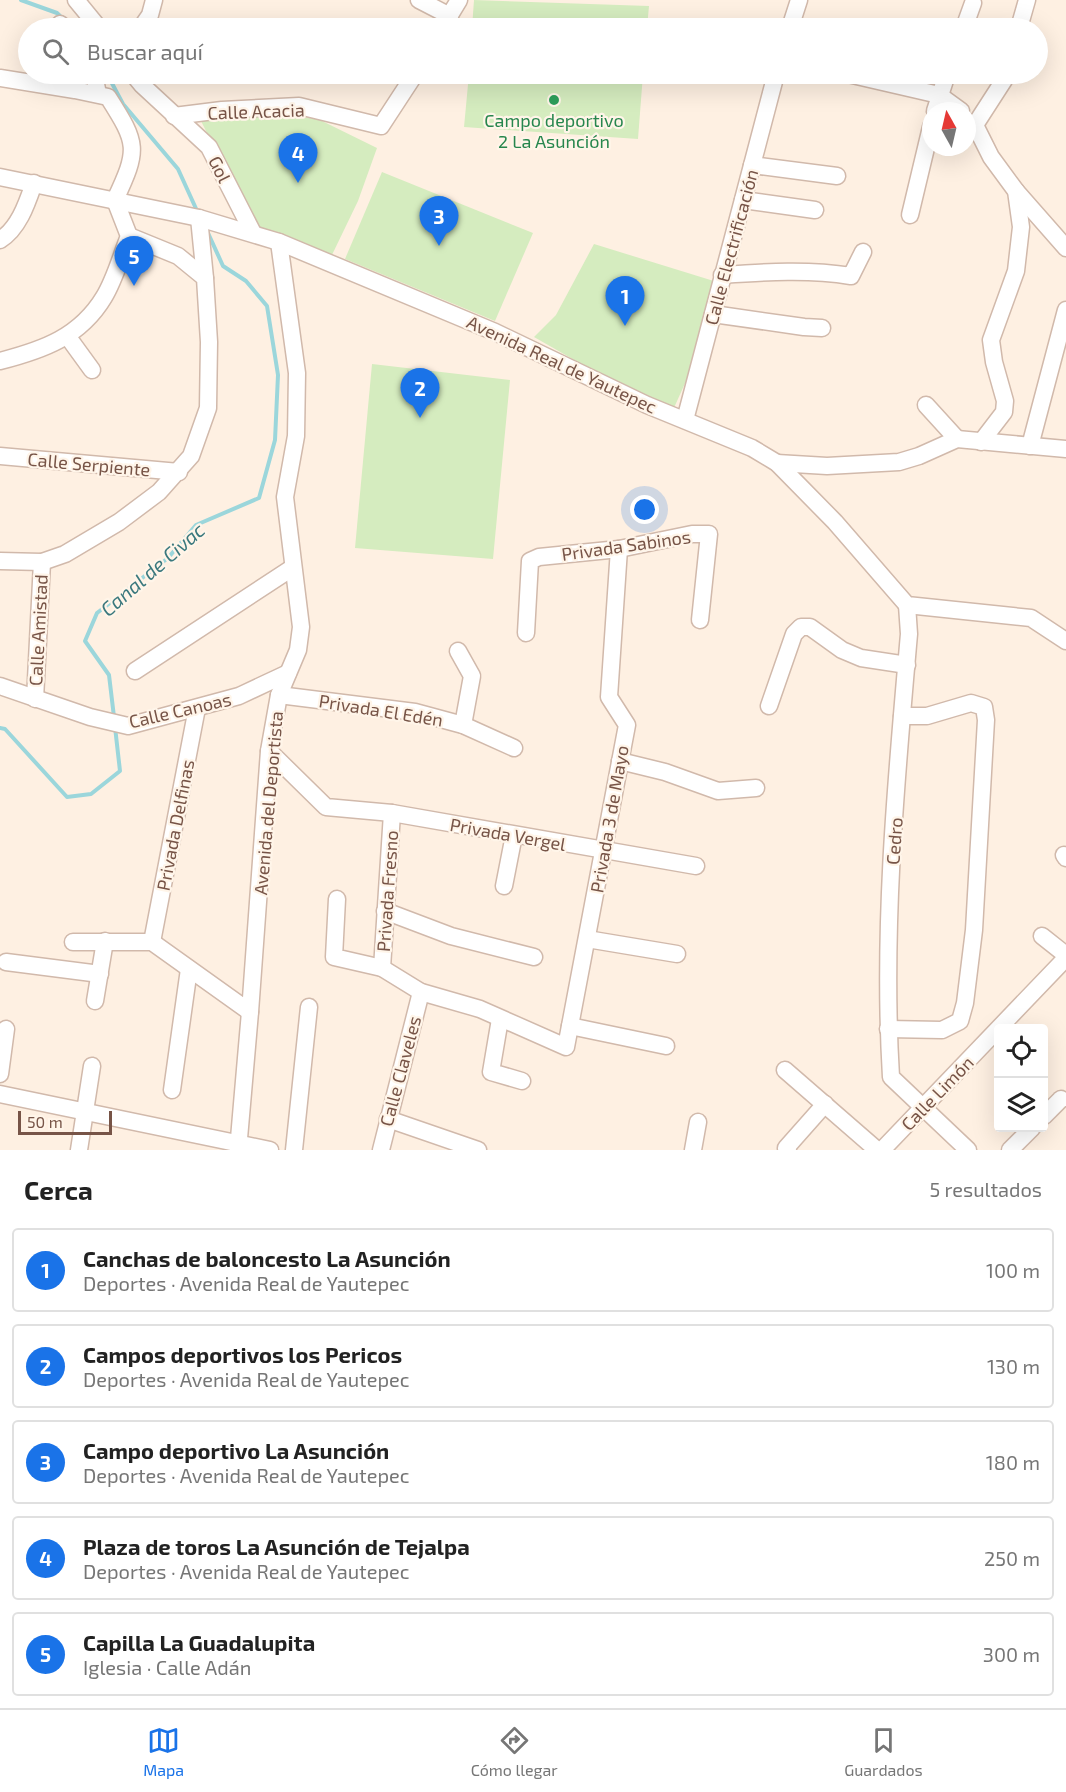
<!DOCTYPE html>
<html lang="es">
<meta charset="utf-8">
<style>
:root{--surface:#fff;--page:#f2f2f2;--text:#222;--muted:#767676;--line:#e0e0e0;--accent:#1a73e8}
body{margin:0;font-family:"Exo 2",sans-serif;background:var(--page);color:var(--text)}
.controls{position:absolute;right:18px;bottom:18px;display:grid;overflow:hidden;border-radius:6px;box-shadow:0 6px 24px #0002}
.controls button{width:54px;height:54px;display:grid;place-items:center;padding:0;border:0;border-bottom:2px solid var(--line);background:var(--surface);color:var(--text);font:30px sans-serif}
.compass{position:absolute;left:922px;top:102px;width:54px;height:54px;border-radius:50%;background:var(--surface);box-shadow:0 6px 24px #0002;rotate:352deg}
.scale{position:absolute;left:18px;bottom:15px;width:94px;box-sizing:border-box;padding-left:6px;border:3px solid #775447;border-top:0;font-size:16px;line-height:21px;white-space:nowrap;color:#775447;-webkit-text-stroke:4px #fff5e9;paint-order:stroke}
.you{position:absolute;left:645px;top:510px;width:21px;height:21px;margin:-15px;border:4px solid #fff;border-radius:50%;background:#1a73e8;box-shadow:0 0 0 9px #1a73e833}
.badge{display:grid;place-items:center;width:39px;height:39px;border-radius:50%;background:var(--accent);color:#fff;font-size:20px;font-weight:700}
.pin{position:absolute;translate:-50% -50px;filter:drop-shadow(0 2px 3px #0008)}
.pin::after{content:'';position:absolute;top:32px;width:21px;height:18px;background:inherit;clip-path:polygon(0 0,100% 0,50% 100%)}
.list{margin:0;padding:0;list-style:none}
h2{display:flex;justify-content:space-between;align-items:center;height:78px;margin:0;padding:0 24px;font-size:26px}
h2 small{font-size:20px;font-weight:400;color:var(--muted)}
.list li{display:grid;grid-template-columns:39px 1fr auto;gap:18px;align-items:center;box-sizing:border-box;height:84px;margin:0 12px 12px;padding:0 12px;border:2px solid var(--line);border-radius:6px}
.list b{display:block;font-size:22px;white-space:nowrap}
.list p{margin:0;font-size:20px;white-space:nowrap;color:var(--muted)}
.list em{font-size:20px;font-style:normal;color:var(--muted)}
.icon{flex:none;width:33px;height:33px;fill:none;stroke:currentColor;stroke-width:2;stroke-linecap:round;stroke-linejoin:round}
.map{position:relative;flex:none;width:1066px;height:1150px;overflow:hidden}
.search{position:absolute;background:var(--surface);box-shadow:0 6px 24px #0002;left:18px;right:18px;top:18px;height:66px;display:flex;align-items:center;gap:15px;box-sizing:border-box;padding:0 21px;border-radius:33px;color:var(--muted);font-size:22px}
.sheet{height:558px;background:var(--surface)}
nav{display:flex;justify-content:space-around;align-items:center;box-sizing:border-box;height:84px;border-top:2px solid var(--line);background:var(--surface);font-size:16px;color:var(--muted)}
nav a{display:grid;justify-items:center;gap:3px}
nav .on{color:var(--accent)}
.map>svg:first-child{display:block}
.green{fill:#d5ecbf}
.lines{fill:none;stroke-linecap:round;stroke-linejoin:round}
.stream{stroke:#9bd6db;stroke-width:4}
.minor-casing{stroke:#d1b9ab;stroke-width:19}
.minor{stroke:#fff;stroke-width:16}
.leisure-dot{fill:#2e9e5b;stroke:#fff5e9;stroke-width:2}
.labels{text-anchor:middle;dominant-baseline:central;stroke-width:4.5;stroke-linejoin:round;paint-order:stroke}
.street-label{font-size:18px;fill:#775447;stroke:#fff5e9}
.leisure-label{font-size:18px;fill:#27864d;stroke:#fff5e9}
.water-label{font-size:20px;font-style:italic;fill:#3a787d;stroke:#fff5e9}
</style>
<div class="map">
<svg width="1066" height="1150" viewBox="0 0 1066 1150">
<rect width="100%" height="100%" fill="#fef0e2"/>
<g class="green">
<polygon points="474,0 649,6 647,28 472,28"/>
<polygon points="469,74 643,74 638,139 464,127"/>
<polygon points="294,115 320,120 377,148 358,201 331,257 255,229 199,117"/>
<polygon points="382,172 533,233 495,321 345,259"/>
<polygon points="594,244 717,282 700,350 673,410 620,386 534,337 556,315"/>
<polygon points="372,364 510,380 493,559 355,548"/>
</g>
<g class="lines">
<g class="stream">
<polyline points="21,0 57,13 63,19"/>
<polyline points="107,74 123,104 178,169 198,213"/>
<polyline points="114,717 109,675 85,641 97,613 168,558 196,525 259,498 275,440 278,375 267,306 246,281 223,266 208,233"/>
<polyline points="0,728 5,729 67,797 91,794 120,771 115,727"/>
</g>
<g class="minor-casing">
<g id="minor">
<polyline points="76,0 99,28"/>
<polyline points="419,0 450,16"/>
<polyline points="60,24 65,28"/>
<polyline points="141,28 150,15 154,0"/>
<polyline points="442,28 459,0"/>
<polyline points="790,28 799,0"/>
<polyline points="964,28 973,3"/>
<polyline points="1019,28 1027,0"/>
<polyline points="94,74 98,94"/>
<polyline points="133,74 142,85 209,147 253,233"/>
<polyline points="848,74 939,95 961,111"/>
<path d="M 0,78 L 75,90 L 108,97 C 138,144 139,149 115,200 L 129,236 C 121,256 115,279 104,297 C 80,337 43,350 0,361"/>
<polyline points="935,111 947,74"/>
<polyline points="174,116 222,110 299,106 381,126 415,74"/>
<polyline points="752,165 837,176"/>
<polyline points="0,177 199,218 279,242 495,332 647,405 752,448 777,463 835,522 907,605 1031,618 1066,641"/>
<polyline points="1016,191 1066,248"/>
<polyline points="743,200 815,210"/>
<polyline points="910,215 931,127"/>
<polyline points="199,218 205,278"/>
<path d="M 0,240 C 19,228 27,203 34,183"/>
<path d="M 722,275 C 766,272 808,269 851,276 L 863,252"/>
<polyline points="713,314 804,327 822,328"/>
<polyline points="68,337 92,370"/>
<polyline points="926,405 957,439"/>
<polyline points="685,420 776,74"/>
<polyline points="981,442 1004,412 1005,401 994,362 991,340 1016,271 1021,227 1016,191 991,157 975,125 1004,80 1006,74"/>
<polyline points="1030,446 1066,310"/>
<polyline points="0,456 179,472"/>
<polyline points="777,463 827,466 899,462 919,456 957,439 1066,449"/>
<polyline points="0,561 42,562 65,554 119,522 159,492 191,456 208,408 209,342 205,278 178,256 129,236"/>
<path d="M 907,605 L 909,634 C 896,781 882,930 891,1077 L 968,1150"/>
<polyline points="526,633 530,561 539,557 619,549 692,534 709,534 700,620"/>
<polyline points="458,651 472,676 463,725"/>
<polyline points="135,671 292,568"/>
<polyline points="0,686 90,717 128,726 239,696 288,673"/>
<polyline points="279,695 415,712 463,725 514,748"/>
<polyline points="35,699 42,562"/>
<polyline points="769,706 794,634 801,627 810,627 842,650 861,658 907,665"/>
<polyline points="269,751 326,807 392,813 696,866"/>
<polyline points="620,761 665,772 718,791 756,788"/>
<polyline points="1064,855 1066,858"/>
<polyline points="504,886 514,835"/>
<polyline points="337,899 334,957 382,968 421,992 480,1009 566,1047 627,725 609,697 619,549"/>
<polyline points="385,911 451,936 534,957"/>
<polyline points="1042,936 1066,955"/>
<polyline points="587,939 677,954"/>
<polyline points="73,942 152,942 250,1012"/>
<polyline points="152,942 197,708"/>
<polyline points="6,962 100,974"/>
<polyline points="382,968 392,813"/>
<polyline points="95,1001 105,941"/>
<polyline points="500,1019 491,1072 522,1081"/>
<polyline points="570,1026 666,1046"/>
<polyline points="888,1029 942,1030 960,1021 965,1003 974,930 986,720 984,707 971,703 927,716 902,716"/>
<polyline points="785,1070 877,1150"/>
<polyline points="0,1074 6,1029"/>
<polyline points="172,1090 189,969"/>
<polyline points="0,1094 270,1150"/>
<polyline points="1044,1116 1061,1099"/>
<polyline points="388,1119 478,1150"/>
<polyline points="79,1150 92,1066"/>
<polyline points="238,1150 250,1012 269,751 279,695 298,650 301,627 285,497 296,436 297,373 279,242"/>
<polyline points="294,1150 309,1007"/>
<polyline points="381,1150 421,992"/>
<polyline points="693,1150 698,1122"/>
<polyline points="788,1150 786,1148 825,1104"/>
<polyline points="882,1150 1066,958"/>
<polyline points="1010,1150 1032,1128"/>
</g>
</g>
<use href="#minor" class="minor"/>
</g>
<circle class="leisure-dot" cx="554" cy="100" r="6"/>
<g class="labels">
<g class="street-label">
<text transform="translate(256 111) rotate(-2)">Calle Acacia</text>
<text transform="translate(220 169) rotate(63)">Gol</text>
<text transform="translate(731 247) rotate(-75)">Calle Electrificación</text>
<text transform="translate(562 364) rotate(25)">Avenida Real de Yautepec</text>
<text transform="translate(89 464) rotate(5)">Calle Serpiente</text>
<text transform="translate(626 545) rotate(-8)">Privada Sabinos</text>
<text transform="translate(38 630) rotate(-87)">Calle Amistad</text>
<text transform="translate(180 710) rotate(-13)">Calle Canoas</text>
<text transform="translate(381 710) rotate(9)">Privada El Edén</text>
<text transform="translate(268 803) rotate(-85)">Avenida del Deportista</text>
<text transform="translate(609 819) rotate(-80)">Privada 3 de Mayo</text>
<text transform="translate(175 825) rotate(-79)">Privada Delfinas</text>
<text transform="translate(508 834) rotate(10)">Privada Vergel</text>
<text transform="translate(894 841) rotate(-86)">Cedro</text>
<text transform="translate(387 891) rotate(-86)">Privada Fresno</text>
<text transform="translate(400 1071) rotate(-75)">Calle Claveles</text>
<text transform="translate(937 1093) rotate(-46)">Calle Limón</text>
</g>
<g class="leisure-label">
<text x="554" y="120">Campo deportivo<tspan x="554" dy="21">2 La Asunción</tspan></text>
</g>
<g class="water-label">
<text transform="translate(152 569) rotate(-41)">Canal de Civac</text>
</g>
</g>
</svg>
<div class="controls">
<button><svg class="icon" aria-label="locate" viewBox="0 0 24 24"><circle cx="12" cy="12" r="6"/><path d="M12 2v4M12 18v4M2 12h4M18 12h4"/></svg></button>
<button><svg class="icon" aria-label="layers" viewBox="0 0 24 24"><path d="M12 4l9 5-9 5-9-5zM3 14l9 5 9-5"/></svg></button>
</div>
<svg class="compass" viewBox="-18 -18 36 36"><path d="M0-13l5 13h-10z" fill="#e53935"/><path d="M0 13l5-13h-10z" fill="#767676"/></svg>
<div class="scale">50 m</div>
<div class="you"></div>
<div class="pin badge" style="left:625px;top:326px">1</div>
<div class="pin badge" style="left:420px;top:418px">2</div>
<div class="pin badge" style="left:439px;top:246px">3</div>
<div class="pin badge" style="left:298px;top:183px">4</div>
<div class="pin badge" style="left:134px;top:286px">5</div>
<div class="search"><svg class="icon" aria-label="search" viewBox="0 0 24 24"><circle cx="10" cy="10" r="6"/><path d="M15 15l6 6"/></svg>Buscar aquí</div>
</div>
<section class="sheet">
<h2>Cerca<small>5 resultados</small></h2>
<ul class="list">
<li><span class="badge">1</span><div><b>Canchas de baloncesto La Asunción</b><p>Deportes · Avenida Real de Yautepec</p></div><em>100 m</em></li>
<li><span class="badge">2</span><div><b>Campos deportivos los Pericos</b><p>Deportes · Avenida Real de Yautepec</p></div><em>130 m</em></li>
<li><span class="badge">3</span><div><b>Campo deportivo La Asunción</b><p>Deportes · Avenida Real de Yautepec</p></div><em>180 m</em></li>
<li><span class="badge">4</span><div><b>Plaza de toros La Asunción de Tejalpa</b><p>Deportes · Avenida Real de Yautepec</p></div><em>250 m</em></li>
<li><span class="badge">5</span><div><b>Capilla La Guadalupita</b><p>Iglesia · Calle Adán</p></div><em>300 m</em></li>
</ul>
</section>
<nav>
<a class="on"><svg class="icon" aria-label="map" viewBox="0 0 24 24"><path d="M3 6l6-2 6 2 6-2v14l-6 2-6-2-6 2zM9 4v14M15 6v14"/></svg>Mapa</a>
<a><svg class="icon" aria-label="directions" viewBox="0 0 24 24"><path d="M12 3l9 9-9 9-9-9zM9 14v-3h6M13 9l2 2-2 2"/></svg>Cómo llegar</a>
<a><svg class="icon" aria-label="saved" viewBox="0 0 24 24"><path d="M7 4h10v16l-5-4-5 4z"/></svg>Guardados</a>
</nav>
